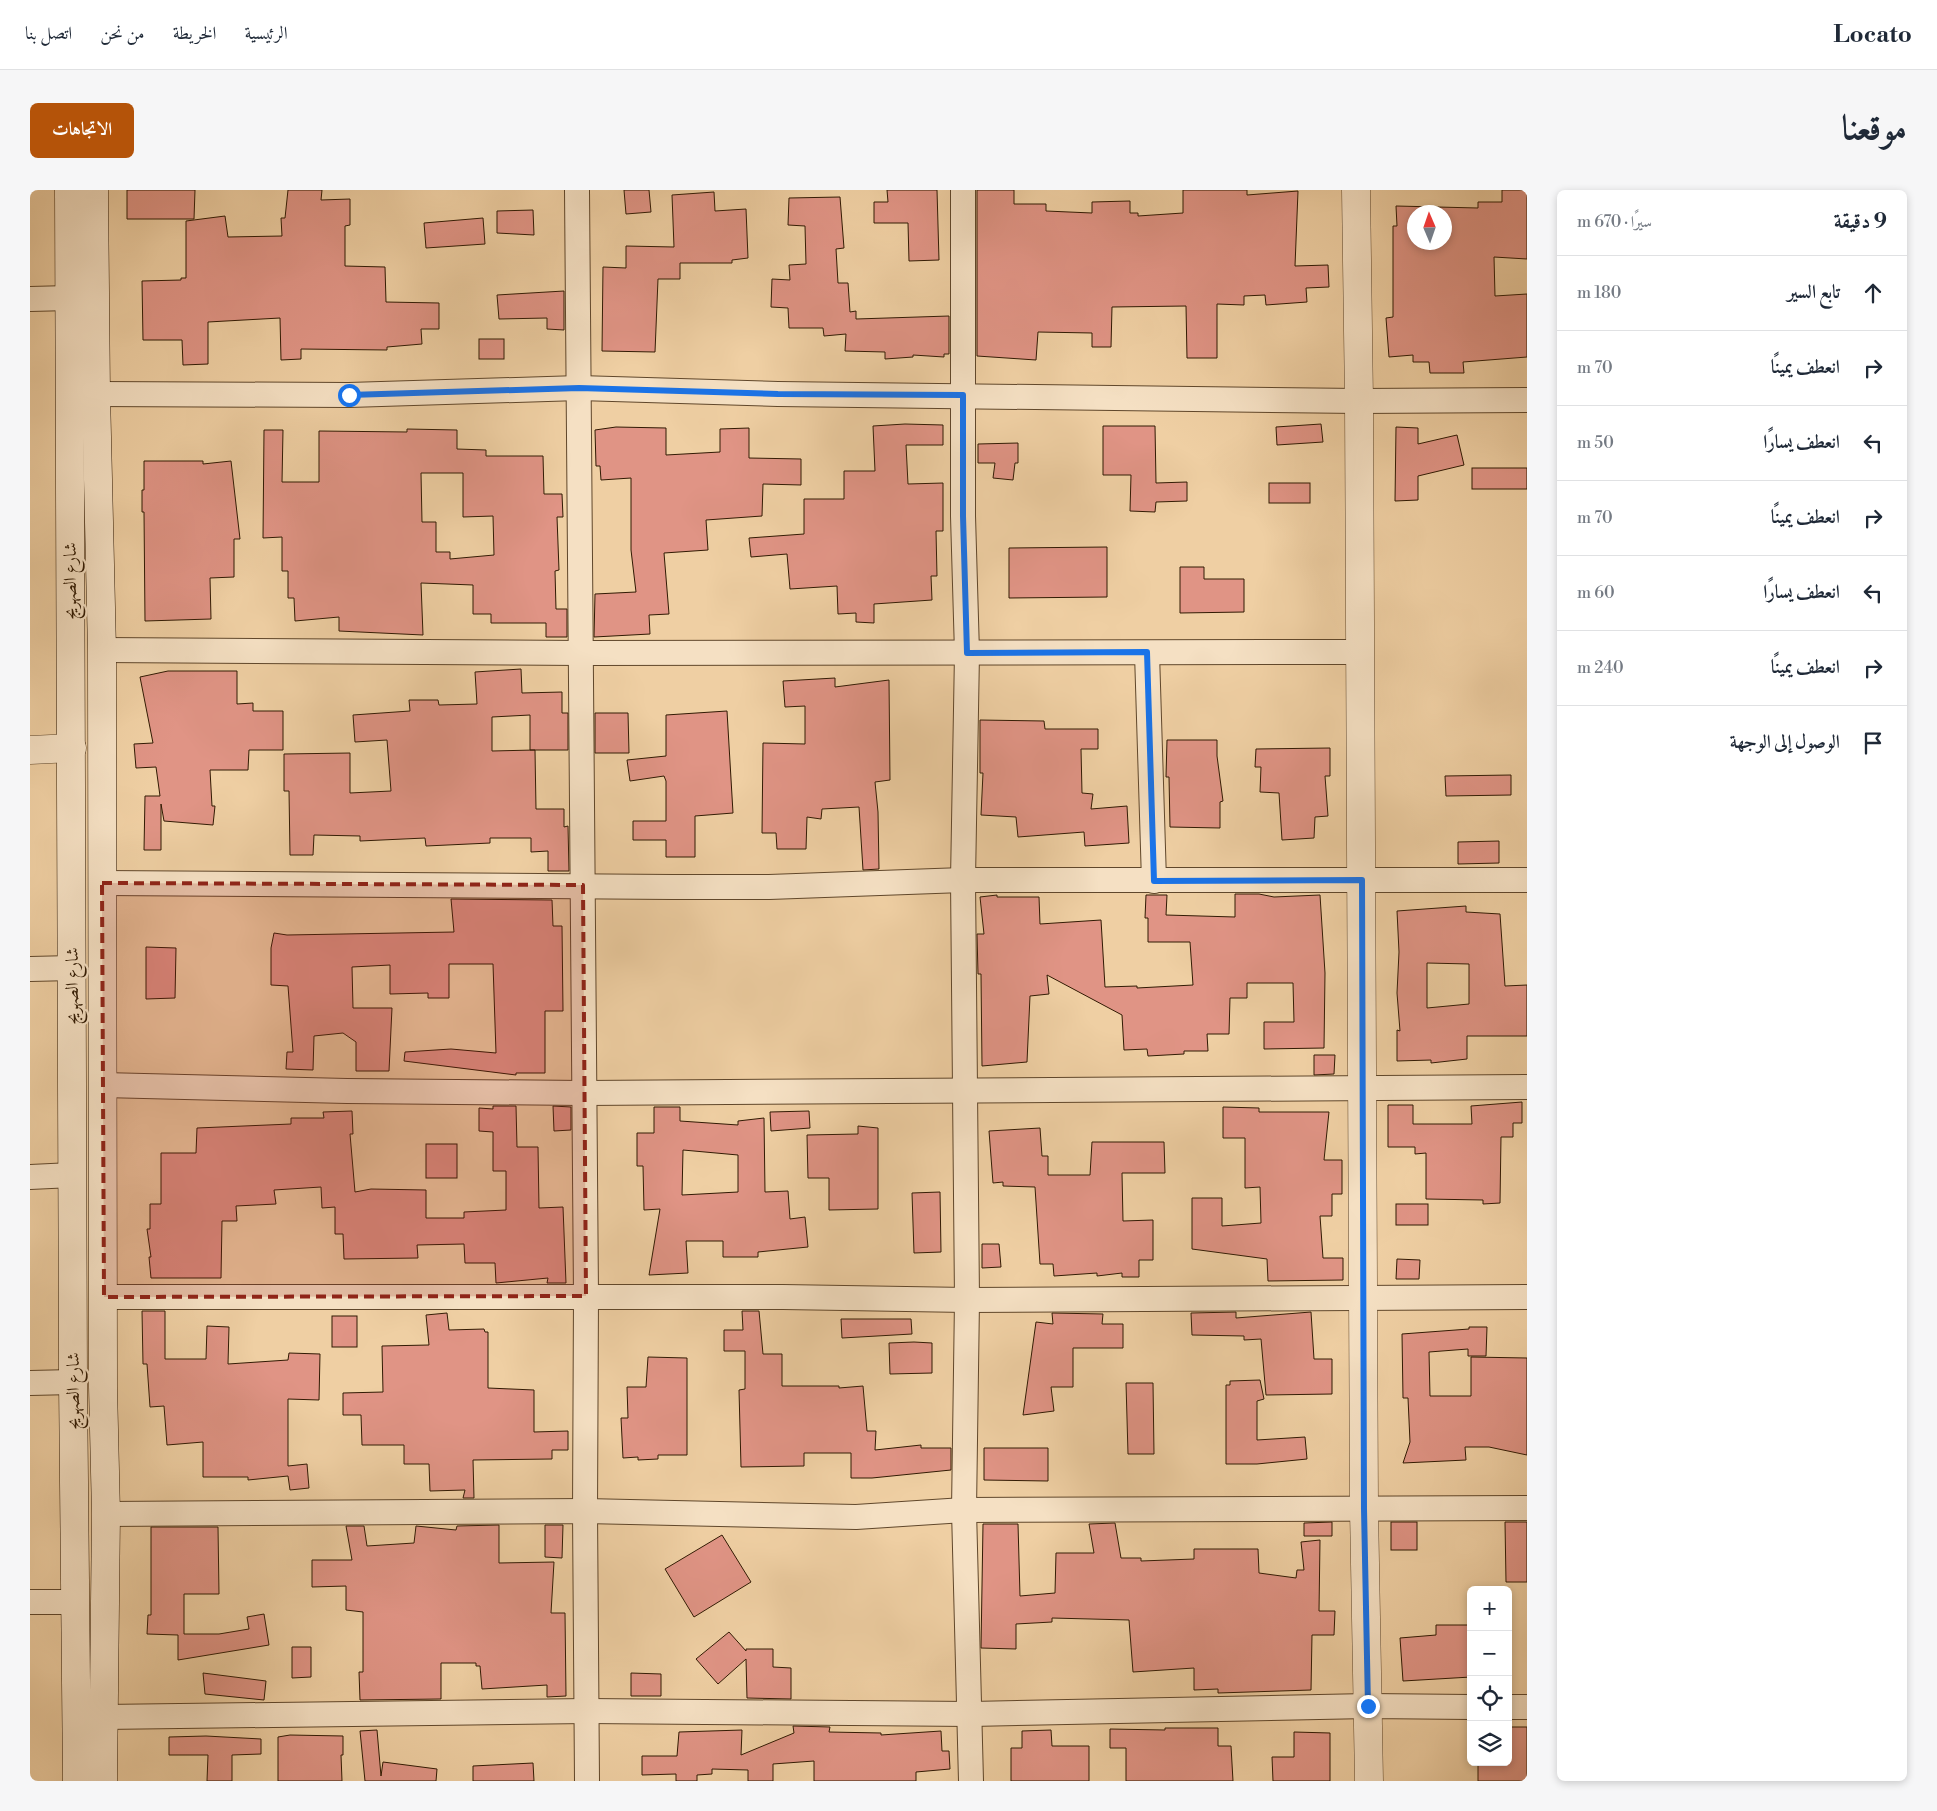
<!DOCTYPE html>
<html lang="ar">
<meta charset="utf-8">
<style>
:root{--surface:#fff;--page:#f6f6f7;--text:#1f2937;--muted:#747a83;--line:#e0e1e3;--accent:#b45309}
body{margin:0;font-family:"Libre Bodoni",Amiri,serif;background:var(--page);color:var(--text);direction:rtl}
.controls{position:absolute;right:15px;bottom:15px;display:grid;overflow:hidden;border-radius:8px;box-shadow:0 2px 8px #0003}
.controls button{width:45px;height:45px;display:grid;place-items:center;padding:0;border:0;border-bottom:1px solid var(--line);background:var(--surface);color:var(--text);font:25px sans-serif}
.compass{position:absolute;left:1377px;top:15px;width:45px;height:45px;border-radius:50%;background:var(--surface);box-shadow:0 2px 8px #0003;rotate:358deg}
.stop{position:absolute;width:15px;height:15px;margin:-11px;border:4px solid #1a73e8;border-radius:50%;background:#fff}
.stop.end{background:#1a73e8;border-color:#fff;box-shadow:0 1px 5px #0008}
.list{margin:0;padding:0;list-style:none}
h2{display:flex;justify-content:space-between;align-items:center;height:65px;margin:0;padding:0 20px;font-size:21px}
h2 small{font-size:16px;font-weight:400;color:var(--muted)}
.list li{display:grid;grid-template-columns:32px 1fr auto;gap:15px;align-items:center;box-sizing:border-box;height:75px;padding:0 20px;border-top:1px solid var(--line)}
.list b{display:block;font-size:19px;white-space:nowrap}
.list em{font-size:16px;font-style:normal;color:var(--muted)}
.icon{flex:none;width:28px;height:28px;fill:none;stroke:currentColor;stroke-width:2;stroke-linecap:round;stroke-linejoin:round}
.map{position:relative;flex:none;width:1497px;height:1591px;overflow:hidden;direction:ltr;border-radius:8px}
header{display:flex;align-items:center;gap:30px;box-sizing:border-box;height:70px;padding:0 25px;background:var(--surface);border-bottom:1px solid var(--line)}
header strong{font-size:24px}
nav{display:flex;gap:28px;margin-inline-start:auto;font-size:18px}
.intro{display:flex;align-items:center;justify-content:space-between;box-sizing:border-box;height:120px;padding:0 30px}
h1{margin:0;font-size:35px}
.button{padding:12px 22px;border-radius:8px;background:var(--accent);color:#fff;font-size:18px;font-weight:700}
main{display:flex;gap:30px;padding:0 30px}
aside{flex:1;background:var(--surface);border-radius:8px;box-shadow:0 2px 8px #0003}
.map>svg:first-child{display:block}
.building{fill:#e09485;stroke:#311a03;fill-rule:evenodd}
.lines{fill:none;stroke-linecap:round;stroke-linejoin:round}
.minor-casing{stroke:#60472b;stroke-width:26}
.tertiary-casing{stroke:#60472b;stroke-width:29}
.secondary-casing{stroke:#311a03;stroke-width:29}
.minor{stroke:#f5e0c3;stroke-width:24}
.tertiary{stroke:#f5e0c3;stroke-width:28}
.secondary{stroke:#f5e0c3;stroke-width:28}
.route{stroke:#1a73e8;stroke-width:6}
.marked{fill:#8f2418;fill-opacity:0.2;stroke:#8f2418;stroke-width:4;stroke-dasharray:10 6;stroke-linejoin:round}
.labels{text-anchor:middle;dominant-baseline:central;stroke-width:4.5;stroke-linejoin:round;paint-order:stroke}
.street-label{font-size:18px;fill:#311a03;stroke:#f5e0c3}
</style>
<header>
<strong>Locato</strong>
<nav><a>الرئيسية</a><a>الخريطة</a><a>من نحن</a><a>اتصل بنا</a></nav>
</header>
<div class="intro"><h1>موقعنا</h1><a class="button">الاتجاهات</a></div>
<main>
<aside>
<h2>9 دقيقة<small>سيرًا · 670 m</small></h2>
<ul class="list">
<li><svg class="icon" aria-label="ahead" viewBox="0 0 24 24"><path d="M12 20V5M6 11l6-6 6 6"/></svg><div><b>تابع السير</b></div><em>180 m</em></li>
<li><svg class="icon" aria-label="right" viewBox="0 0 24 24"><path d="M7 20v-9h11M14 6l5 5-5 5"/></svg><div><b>انعطف يمينًا</b></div><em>70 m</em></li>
<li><svg class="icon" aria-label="left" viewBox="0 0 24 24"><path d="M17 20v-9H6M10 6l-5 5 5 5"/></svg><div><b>انعطف يسارًا</b></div><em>50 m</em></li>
<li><svg class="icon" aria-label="right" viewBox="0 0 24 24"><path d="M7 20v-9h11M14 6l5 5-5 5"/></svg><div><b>انعطف يمينًا</b></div><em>70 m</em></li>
<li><svg class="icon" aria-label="left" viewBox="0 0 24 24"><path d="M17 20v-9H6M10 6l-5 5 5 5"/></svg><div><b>انعطف يسارًا</b></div><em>60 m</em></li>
<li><svg class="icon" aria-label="right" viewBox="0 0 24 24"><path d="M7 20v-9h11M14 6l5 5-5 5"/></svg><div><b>انعطف يمينًا</b></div><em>240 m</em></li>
<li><svg class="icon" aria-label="arrive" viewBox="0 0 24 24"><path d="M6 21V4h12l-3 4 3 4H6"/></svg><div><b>الوصول إلى الوجهة</b></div></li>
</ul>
</aside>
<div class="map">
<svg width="1497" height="1591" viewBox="0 0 1497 1591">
<rect width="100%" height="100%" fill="#efcfa3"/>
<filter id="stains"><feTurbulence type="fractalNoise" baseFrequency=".004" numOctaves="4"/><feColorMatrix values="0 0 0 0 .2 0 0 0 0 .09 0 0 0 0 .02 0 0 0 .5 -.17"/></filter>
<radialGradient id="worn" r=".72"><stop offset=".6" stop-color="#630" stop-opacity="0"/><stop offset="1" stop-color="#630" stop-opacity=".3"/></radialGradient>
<g class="building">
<polygon points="97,0 165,0 164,29 97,29"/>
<polygon points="258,0 292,0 291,10 320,9 320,35 315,36 315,76 355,77 356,112 409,113 409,139 391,139 392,154 357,157 357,160 271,159 271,169 251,170 250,128 178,132 178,174 153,175 152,150 113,150 112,91 151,90 151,88 156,88 156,31 195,26 198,47 252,46 251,28 255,28"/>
<polygon points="594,0 619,0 621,22 596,24"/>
<polygon points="857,0 907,0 909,70 879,71 878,33 844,33 844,12 858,12"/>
<polygon points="947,0 984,0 984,14 1016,14 1016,21 1062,23 1062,12 1100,11 1100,23 1108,23 1108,26 1153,23 1153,0 1217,0 1217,5 1268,1 1265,76 1298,75 1299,97 1276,98 1277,112 1236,115 1235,105 1214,106 1214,115 1187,114 1187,168 1157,168 1156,116 1082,117 1081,157 1062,157 1062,143 1008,142 1006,170 947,166"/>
<path d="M 1472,0 L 1497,0 L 1497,69 L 1464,67 L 1465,106 L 1497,104 L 1497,167 L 1433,172 L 1434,183 L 1400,183 L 1399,172 L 1383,172 L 1383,165 L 1359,167 L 1356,128 L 1363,127 L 1363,36 L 1367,36 L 1366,16 L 1448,18 L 1448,12 L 1472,12 ZM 1384,22 L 1414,22 L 1414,52 L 1384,52 Z"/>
<polygon points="684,2 685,21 716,19 718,68 702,70 702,73 650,73 650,89 628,89 625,162 572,161 573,77 596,78 596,56 644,57 642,5"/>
<polygon points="810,7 814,58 806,59 808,93 818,93 820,122 826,121 826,129 919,126 919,164 914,164 914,167 883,165 883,167 855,169 855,162 815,161 816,144 794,146 793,138 759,138 758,118 741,117 742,89 760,90 759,75 776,74 775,36 758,35 759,8"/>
<polygon points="503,20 504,45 467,43 467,21"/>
<polygon points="453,28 455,54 396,58 394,33"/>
<polygon points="534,101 534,140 517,139 517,128 469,129 467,105"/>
<rect x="449" y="149" width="25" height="20"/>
<polygon points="875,234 913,235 913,255 876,255 878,294 913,293 913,341 906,341 907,386 901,386 902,410 844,414 844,433 826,432 826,423 808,424 807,396 760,399 757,364 721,367 719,348 774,344 774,309 814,309 814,281 845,281 843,236"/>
<polygon points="1291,234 1293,252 1247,255 1246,237"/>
<polygon points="1073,236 1125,236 1126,293 1157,292 1157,311 1126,312 1125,322 1100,321 1101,285 1073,285"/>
<polygon points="586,237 636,238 636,265 690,262 690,239 719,238 719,268 771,269 771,295 733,294 732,326 676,330 678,360 634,363 639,424 619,425 620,444 564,447 565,404 606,402 601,360 601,288 571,290 570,276 566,276 565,240"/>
<polygon points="1366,237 1388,238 1388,254 1427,245 1434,275 1388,286 1388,310 1365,311"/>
<path d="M 377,239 L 427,240 L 427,259 L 456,260 L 456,266 L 513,266 L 514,304 L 532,304 L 533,327 L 527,327 L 529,380 L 525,381 L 526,419 L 537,419 L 537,447 L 516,447 L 516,433 L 461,433 L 461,424 L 443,424 L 443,395 L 391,393 L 393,445 L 309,441 L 309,427 L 265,431 L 264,408 L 258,408 L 258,381 L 252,381 L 252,347 L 233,348 L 234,240 L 253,240 L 252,292 L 289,292 L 289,241 L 377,242 ZM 391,283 L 433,283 L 433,327 L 463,326 L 464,365 L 420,369 L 420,362 L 406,362 L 406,332 L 392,332 Z"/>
<polygon points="988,253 988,273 985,273 983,290 963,288 965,273 948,273 948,254"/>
<polygon points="114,271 173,271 173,274 201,271 210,349 204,349 204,387 180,388 181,429 115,431 114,322 112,322 112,300 114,300"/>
<rect x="1442" y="278" width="55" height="21"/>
<rect x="1239" y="293" width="41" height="20"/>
<polygon points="1077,357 1077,407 979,408 979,358"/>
<polygon points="1150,377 1174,377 1174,389 1214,389 1214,422 1150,423"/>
<polygon points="491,479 492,503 532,502 532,523 538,523 538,560 500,560 500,525 462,527 462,561 505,560 506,619 534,619 534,637 538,636 539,681 518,681 518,661 501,662 501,648 460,648 460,653 396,656 395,648 330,651 330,646 284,645 283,665 260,665 259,601 254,601 254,564 320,563 320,603 361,601 357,550 325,552 323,525 380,521 379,510 408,510 409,515 447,514 445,482"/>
<polygon points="138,481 207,481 207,514 223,513 223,521 253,521 253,560 219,560 218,580 180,580 182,616 185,616 183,635 134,631 131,614 131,660 114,660 115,606 130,606 126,577 106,578 104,554 123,553 110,487"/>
<polygon points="805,488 805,497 859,490 860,590 845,592 848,622 849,679 833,680 829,617 792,619 791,629 777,627 776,659 747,659 746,643 732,643 733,553 775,554 775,516 755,517 753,491"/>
<polygon points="697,521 703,623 665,626 665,667 636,667 636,650 603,650 603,631 636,631 636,591 634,586 600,591 597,570 636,566 636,525"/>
<polygon points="565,523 598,523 599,563 565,563"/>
<polygon points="950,530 1014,531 1015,539 1068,539 1068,559 1051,559 1052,603 1063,604 1061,619 1097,616 1099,653 1055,656 1054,642 988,647 986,627 951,625 953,583 950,583"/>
<polygon points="1137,550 1187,550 1187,566 1193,611 1190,612 1190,638 1140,637 1139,587 1136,587"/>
<polygon points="1300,558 1300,586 1295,586 1298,626 1285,627 1284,648 1252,650 1249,603 1230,602 1231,577 1225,577 1226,559"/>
<polygon points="1481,585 1481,605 1416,606 1415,586"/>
<polygon points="1469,651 1469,673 1428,674 1428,652"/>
<polygon points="1205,704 1229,704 1244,707 1290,705 1295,783 1294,858 1234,859 1234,832 1264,832 1263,793 1217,793 1217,808 1200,808 1199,844 1177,844 1178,861 1154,861 1154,864 1118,866 1117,859 1094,860 1092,825 1017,785 1019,804 1000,806 997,872 952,876 951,784 948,784 947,744 954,744 950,707 967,705 967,707 1009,707 1010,734 1071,730 1075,797 1107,796 1107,798 1163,795 1160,752 1118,752 1118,728 1115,728 1116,705 1137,705 1136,725 1205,727"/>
<polygon points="421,709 522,710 523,736 532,736 533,821 515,821 515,883 486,883 486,885 374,871 375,862 421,859 466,863 463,774 419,774 419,808 398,808 398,803 360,804 360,775 322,777 323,818 362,818 359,881 326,881 326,852 313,843 284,846 283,880 256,879 257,862 263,862 258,796 241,795 241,758 244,743 257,745 424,742"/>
<path d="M 1436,716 L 1436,722 L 1470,724 L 1475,796 L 1497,795 L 1497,846 L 1437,846 L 1437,869 L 1401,873 L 1401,870 L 1367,871 L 1367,840 L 1370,841 L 1367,803 L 1369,762 L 1367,721 ZM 1397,773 L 1439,774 L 1439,814 L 1397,818 Z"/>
<polygon points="116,757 146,758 145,808 116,809"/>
<polygon points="1284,865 1305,865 1304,884 1284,885"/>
<polygon points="1492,912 1492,933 1483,933 1483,947 1471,947 1470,1013 1453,1014 1453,1010 1396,1009 1396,963 1385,964 1385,957 1358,957 1358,915 1383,915 1383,934 1442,934 1441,916"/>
<polygon points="463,916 486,916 487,957 508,957 509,1018 533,1017 536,1093 517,1093 518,1088 466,1093 465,1073 435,1073 434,1054 387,1055 388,1068 314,1069 313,1044 305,1044 305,1017 292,1018 291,997 244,1000 246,1014 206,1016 207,1031 192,1031 191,1088 121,1088 119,1067 121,1067 117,1039 120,1039 120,1014 131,1014 131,963 166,963 167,938 261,934 261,928 294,928 293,922 322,921 323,944 320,944 325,1002 341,999 396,1000 396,1028 434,1028 434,1022 476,1020 476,981 463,981 463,942 449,941 449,918 463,919"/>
<polygon points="523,916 541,917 541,940 524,941"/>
<path d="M 624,917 L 650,917 L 650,931 L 708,935 L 708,931 L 734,928 L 735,1002 L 758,1001 L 760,1029 L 775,1027 L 778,1057 L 728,1062 L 728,1067 L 693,1067 L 693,1051 L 656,1051 L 658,1083 L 619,1085 L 630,1019 L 614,1020 L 613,976 L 607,976 L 607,943 L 624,943 ZM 653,960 L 708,965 L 708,1002 L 652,1005 Z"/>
<polygon points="1193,917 1229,918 1229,922 1299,922 1294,970 1312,970 1312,1004 1302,1004 1302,1026 1290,1026 1293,1068 1313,1068 1313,1090 1238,1091 1237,1069 1162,1059 1162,1008 1192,1008 1192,1036 1231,1033 1230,997 1215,998 1215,948 1193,948"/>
<polygon points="779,921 780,938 741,941 740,922"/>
<polygon points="828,936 848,938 848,1019 799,1020 799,988 778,988 777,945 828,944"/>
<polygon points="1010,938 1012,966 1018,966 1018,985 1060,985 1062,952 1134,952 1135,983 1092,983 1093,1031 1123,1030 1123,1070 1109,1070 1109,1087 1092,1087 1092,1083 1067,1086 1067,1083 1024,1086 1023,1074 1010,1074 1005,997 973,996 973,992 963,993 959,941"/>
<rect x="396" y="954" width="31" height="34"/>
<polygon points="910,1002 911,1062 884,1063 882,1003"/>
<rect x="1366" y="1014" width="32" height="21"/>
<polygon points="952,1054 969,1054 971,1077 952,1078"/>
<polygon points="1367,1069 1390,1070 1389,1089 1366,1089"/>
<polygon points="112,1121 135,1121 135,1169 176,1169 177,1136 199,1137 198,1174 258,1170 259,1163 290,1164 289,1210 258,1209 258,1276 277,1274 279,1298 260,1300 258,1286 218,1290 218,1287 173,1287 173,1252 137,1255 134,1216 120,1217 117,1174 113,1174"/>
<polygon points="712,1121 729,1121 733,1164 752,1164 752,1196 809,1196 809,1198 833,1196 837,1241 846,1241 845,1260 891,1255 891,1258 921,1258 921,1280 842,1288 821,1288 821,1263 774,1263 774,1276 711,1277 709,1200 715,1199 715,1161 694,1161 694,1140 713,1140"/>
<polygon points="1206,1122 1206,1128 1281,1122 1284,1169 1302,1169 1302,1204 1236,1205 1231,1149 1214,1150 1214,1146 1162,1145 1161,1123"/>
<polygon points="417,1123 419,1140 454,1139 455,1142 458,1142 458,1198 504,1200 504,1242 538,1241 538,1260 522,1260 522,1269 443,1270 444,1308 433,1308 435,1300 400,1301 399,1274 374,1274 374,1255 332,1255 331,1225 313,1225 313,1203 353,1202 352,1156 399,1155 396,1125"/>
<polygon points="1022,1123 1073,1124 1072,1134 1093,1134 1093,1158 1043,1158 1043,1197 1021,1197 1024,1221 993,1225 1006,1132 1023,1134"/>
<rect x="302" y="1126" width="25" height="31"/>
<polygon points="811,1129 881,1129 882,1144 812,1148"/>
<polygon points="1439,1137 1457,1137 1456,1166 1438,1166 1438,1159 1399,1162 1400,1206 1441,1206 1441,1167 1497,1168 1497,1265 1459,1257 1435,1257 1436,1270 1373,1273 1380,1252 1378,1208 1373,1208 1372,1144 1439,1139"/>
<polygon points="884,1152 902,1153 902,1183 860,1184 859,1153"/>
<polygon points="618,1167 657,1168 657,1265 628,1265 628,1269 608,1270 608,1267 593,1268 591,1228 598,1228 597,1197 616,1197"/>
<polygon points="1230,1190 1234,1209 1227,1211 1227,1250 1275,1247 1277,1269 1227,1274 1196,1274 1196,1195 1200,1195 1200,1191"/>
<polygon points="1096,1193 1123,1193 1124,1264 1098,1264"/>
<polygon points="954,1258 1018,1258 1018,1291 954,1290"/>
<polygon points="1302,1332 1302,1346 1274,1346 1274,1333"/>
<rect x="1361" y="1332" width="26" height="28"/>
<polygon points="1475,1332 1497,1332 1497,1392 1476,1392"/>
<polygon points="1085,1333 1091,1368 1111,1368 1111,1371 1164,1369 1164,1359 1228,1359 1229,1383 1266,1388 1267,1380 1274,1380 1271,1352 1290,1350 1289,1421 1305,1421 1304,1445 1282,1445 1281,1500 1188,1503 1188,1499 1164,1500 1164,1478 1103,1482 1099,1430 1022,1428 1022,1432 986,1434 986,1459 951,1458 953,1334 988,1334 990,1406 1025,1403 1026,1363 1064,1363 1059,1334"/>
<polygon points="469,1335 469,1373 524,1372 521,1423 535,1423 536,1506 517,1507 517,1495 452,1499 450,1476 446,1476 446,1473 411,1473 411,1509 330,1510 329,1482 333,1482 333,1422 316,1420 316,1396 282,1397 282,1370 322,1370 316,1336 334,1336 337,1356 384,1353 386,1336 426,1340 427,1336"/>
<polygon points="515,1335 533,1335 532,1368 515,1367"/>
<polygon points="121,1337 188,1337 189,1404 154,1404 154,1444 189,1444 219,1439 217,1427 234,1424 239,1455 148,1470 148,1445 117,1444 118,1425 121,1425"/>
<polygon points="692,1345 721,1392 664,1427 635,1379"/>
<polygon points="1406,1435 1441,1435 1441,1487 1373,1491 1370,1448 1406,1445"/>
<polygon points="699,1442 716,1461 716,1459 743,1459 743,1477 761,1478 761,1509 717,1508 716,1469 688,1494 666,1469"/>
<polygon points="262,1457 281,1457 281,1487 262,1488"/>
<polygon points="173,1483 236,1491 234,1510 175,1504"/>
<polygon points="601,1483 631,1484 631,1506 601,1506"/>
<polygon points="763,1536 800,1537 799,1542 851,1543 851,1545 911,1541 912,1561 919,1561 920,1579 886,1582 886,1591 784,1591 784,1571 743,1574 743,1591 718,1591 718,1580 682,1579 682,1584 667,1585 667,1591 646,1591 646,1584 612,1585 612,1566 647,1566 649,1542 712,1540 711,1565 764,1543"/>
<polygon points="1478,1537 1497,1537 1497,1591 1448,1591 1448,1572 1478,1572"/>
<polygon points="1135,1538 1188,1538 1188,1556 1201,1556 1203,1591 1096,1591 1096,1558 1080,1558 1080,1539 1135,1540"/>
<polygon points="347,1540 351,1586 353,1572 407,1579 406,1591 335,1591 330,1541"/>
<polygon points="1021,1540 1022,1556 1059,1556 1059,1591 981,1591 981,1558 992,1558 992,1541"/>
<polygon points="1264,1542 1300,1543 1300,1591 1243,1591 1242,1567 1264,1567"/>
<polygon points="260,1545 313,1546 313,1565 311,1565 312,1591 248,1591 248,1547"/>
<polygon points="176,1546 231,1549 231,1564 202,1565 202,1591 177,1591 178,1565 139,1565 139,1547"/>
<polygon points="503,1573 504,1591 443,1591 443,1576"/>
</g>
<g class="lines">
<g class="minor-casing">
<g id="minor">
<polyline points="547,0 556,1106 555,1321 557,1591"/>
<polyline points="933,0 933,326 937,463 933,690 937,1110 934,1320 941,1591"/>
<polyline points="0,109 39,108"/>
<polyline points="66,204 319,205 549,198 748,204 1329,211 1497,210"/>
<polyline points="72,460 552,463 1331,462"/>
<polyline points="1117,463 1124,691"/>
<polyline points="72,693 642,697 739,697 933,690 1497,690"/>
<polyline points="0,779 42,778"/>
<polyline points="73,895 317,901 554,903 1497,897"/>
<polyline points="0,987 42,985"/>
<polyline points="74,1107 753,1107 937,1110 1497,1107"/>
<polyline points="0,1193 43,1192"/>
<polyline points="76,1324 555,1321 826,1327 934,1320 1497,1318"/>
<polyline points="0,1412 44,1412"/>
<polyline points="1478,1517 1497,1517"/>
<polyline points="73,1527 557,1521 941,1524 1338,1516 1441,1517"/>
</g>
</g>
<g class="tertiary-casing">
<g id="tertiary">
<polyline points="1326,0 1329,211 1334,1319 1339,1591"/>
<polyline points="0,560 42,558"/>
</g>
</g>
<g class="secondary-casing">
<g id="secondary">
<polyline points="39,0 43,1192 47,1591"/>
<polyline points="64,0 66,204 72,460 73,1197 76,1324 73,1591"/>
</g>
</g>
<use href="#minor" class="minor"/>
<use href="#tertiary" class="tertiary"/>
<use href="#secondary" class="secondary"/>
</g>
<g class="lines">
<polyline class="route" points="319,205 549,198 748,204 933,205 933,326 937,463 1117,462 1124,691 1332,690 1334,1319 1338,1516"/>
</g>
<path class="marked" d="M 72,693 L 553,695 L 556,1106 L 74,1107 Z"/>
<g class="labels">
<g class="street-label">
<text transform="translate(40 391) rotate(-90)">شارع الصهريج</text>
<text transform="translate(42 796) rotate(-90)">شارع الصهريج</text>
<text transform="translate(43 1201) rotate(-90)">شارع الصهريج</text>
</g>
</g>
<rect width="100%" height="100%" filter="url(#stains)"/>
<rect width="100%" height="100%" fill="url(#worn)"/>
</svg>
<div class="controls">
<button>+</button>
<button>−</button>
<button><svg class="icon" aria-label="locate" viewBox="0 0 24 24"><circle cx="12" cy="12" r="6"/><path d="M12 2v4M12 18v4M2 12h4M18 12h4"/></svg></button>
<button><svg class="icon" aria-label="layers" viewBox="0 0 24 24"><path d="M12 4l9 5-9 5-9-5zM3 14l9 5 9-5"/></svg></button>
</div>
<svg class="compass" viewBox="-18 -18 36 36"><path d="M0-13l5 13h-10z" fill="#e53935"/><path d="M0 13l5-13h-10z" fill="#747a83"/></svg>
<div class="stop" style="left:319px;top:205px"></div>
<div class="stop end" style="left:1338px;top:1516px"></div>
</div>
</main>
